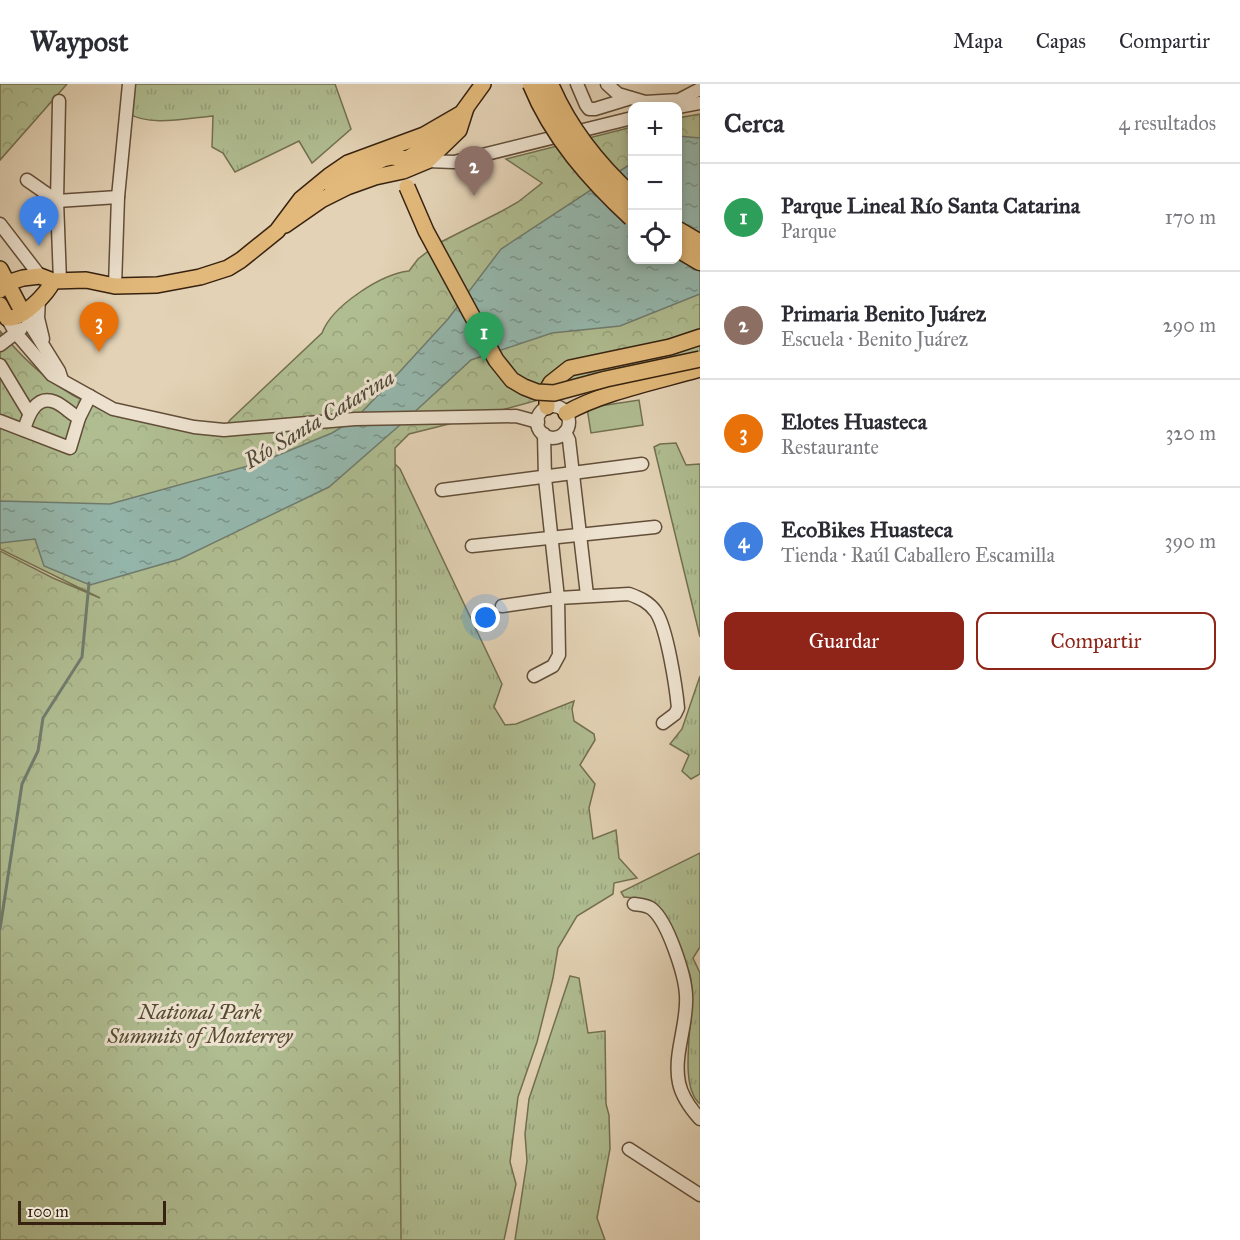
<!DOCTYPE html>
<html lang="es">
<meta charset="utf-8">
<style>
:root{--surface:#fff;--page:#f7f7f7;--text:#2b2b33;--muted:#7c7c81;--line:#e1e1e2;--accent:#8f2418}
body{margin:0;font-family:"IM FELL Great Primer",serif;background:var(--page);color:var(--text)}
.controls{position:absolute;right:18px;top:18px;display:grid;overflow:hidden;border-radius:12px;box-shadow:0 3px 9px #0003}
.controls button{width:54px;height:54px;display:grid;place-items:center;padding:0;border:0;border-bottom:2px solid var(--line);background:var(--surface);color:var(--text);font:30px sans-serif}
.scale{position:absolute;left:18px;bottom:15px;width:148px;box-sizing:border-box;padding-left:6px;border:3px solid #372210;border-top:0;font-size:16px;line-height:21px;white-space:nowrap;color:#372210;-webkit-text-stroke:4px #ede2cf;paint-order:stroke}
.you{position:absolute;left:486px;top:534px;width:21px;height:21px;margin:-15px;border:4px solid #fff;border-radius:50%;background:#1a73e8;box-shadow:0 0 0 9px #1a73e833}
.badge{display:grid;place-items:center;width:39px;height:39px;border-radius:50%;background:var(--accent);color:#fff;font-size:20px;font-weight:700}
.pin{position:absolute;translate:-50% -50px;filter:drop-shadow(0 2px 3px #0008)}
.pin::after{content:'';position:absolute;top:32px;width:21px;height:18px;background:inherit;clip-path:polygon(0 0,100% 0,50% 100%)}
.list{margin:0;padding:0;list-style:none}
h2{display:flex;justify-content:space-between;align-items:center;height:78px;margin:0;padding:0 24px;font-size:26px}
h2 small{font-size:20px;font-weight:400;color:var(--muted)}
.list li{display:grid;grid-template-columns:39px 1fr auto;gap:18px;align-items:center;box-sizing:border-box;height:108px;padding:0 24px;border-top:2px solid var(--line)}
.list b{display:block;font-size:22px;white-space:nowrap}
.list p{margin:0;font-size:20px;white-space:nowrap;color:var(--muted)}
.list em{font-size:20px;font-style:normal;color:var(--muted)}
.actions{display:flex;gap:12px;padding:18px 24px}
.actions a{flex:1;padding:14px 0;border:2px solid var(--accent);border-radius:12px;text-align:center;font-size:21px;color:var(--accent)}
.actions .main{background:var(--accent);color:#fff}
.icon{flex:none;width:33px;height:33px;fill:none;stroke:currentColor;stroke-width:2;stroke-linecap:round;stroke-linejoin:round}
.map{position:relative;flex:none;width:700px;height:1156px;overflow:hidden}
header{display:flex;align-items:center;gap:36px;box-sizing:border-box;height:84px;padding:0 30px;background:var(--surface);border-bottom:2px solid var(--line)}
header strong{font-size:28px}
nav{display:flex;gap:33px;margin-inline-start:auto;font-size:21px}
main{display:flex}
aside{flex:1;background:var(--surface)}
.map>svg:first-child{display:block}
.grass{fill:url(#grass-tufts);stroke:#737050;stroke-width:1.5}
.forest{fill:url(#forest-crowns);stroke:#737050;stroke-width:1.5}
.garden{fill:#afbd91;stroke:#737050;stroke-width:1.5}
.water{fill:url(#water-ripples);stroke:#6f7c6f;stroke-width:1.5}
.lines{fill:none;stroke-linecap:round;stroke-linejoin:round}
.stream{stroke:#6f7c6f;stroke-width:3}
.minor-casing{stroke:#624e39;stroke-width:15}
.major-casing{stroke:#372210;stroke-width:18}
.highway-casing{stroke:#372210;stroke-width:21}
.minor{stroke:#ede2cf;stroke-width:12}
.major{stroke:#e2b97a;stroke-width:15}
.highway{stroke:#e2b97a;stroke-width:18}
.major-bridge-casing{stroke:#372210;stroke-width:18;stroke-linecap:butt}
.highway-bridge-casing{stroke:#372210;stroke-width:21;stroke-linecap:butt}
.major-bridge{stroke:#e2b97a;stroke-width:15}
.highway-bridge{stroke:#e2b97a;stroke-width:18}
.labels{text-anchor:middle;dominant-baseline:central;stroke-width:6;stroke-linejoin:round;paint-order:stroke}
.park-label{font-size:21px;font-style:italic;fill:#554930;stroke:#ede2cf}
.water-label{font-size:22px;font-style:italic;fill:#4e4838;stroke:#ede2cf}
</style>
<header>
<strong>Waypost</strong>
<nav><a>Mapa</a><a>Capas</a><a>Compartir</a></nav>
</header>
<main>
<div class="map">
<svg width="700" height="1156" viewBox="0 0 700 1156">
<defs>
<pattern id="grass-tufts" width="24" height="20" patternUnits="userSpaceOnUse" patternTransform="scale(1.5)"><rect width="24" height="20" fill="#afbd91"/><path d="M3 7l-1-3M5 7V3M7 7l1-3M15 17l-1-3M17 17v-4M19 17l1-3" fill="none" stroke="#97a27c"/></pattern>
<pattern id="forest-crowns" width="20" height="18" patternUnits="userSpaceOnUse" patternTransform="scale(1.5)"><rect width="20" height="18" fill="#afbd91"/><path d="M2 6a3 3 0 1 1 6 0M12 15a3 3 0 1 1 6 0" fill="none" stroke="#97a27c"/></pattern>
<pattern id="water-ripples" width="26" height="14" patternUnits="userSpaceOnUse" patternTransform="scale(1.5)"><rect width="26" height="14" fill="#95b8ae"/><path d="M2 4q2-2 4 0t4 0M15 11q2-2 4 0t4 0" fill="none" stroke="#7a958c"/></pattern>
</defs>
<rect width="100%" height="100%" fill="#e3d2b5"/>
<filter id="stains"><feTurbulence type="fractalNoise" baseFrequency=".00333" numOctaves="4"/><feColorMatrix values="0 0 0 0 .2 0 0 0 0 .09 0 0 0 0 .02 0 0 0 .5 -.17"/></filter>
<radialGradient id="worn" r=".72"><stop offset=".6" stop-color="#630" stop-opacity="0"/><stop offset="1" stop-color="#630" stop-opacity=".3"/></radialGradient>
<g class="grass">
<path d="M 130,0 L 335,0 L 351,45 L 312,79 L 299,57 L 235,88 L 223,69 L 212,63 L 213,32 C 188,34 149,43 128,29 Z"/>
<polygon points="676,359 686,381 700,380 700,553 654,363 660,360"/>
<polygon points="393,378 400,385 502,600 494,623 505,641 516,640 574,617 572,625 574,637 594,650 595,656 580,681 595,700 589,724 593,755 616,746 619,774 637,794 614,799 613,810 577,832 558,864 553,894 537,958 518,1013 510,1078 516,1100 504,1156 0,1156 0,487 123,525"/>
<polygon points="700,592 700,690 691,695 682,687 689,671 670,660 682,645"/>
<path d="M 700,769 L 700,863 L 693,874 L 700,889 L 700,1020 C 675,999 698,923 690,891 C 686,879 680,868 675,857 C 670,845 661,821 647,817 C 640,814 632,814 624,813 L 621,808 Z"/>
<polygon points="570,892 579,894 588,949 605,947 606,1020 609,1031 610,1065 597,1134 605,1156 515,1156 527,1077 525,1050 529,1015"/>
</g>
<g class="forest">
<polygon points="0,0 67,0 0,76"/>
<path d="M 700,30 L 700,272 L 465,336 L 409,350 L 395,364 L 401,1156 L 0,1156 L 0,467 L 53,494 L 100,514 L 0,465 L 0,247 C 29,282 60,309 102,325 L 221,349 L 230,336 L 322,249 C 332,222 381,190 409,187 L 418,175 L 439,159 L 502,127 L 518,118 L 542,99 L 506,75 L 632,43 L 632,176 L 678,176 L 678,34 Z"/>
</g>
<polygon class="garden" points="639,316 643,341 591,349 587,324"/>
<polygon class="water" points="678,52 700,54 700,210 620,242 552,249 471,276 408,334 329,403 180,475 90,501 44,482 35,455 0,459 0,417 110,420 259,379 332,349 355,335 382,307 448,235 501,165 632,79 632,176 678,176"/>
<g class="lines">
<polyline class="stream" points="0,845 22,700 38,667 43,634 82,573 89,499"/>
<g class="minor-casing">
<g id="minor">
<polyline points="577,0 586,21 589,25 595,25 631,14"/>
<polyline points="607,0 618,10 645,18 679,16 700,5"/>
<polyline points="59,17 57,117 60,197"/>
<polyline points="678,23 700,19"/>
<polyline points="424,72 427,77 454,78 632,34"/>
<polyline points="27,96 57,117 118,113"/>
<polyline points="0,140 40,192"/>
<polyline points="115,202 118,113 129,0"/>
<polyline points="39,214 38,234 43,255"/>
<polyline points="23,229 59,287 62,296"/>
<polyline points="7,234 15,248 52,291 113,325 194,343 224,346 355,335 464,333 516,332 538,338"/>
<polyline points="0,261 21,245"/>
<polyline points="0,281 29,329"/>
<circle cx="553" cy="338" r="16"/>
<polyline points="0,337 70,364 79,334 90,312"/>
<path d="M 24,346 C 28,332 36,310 55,318 C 63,321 71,330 79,334"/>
<polyline points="565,348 569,356 587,511"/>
<polyline points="442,406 642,380"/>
<polyline points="472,462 655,443"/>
<polyline points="502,522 558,514 545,394 544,350"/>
<path d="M 534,592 L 553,582 L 559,571 L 558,514 L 629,510 C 640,514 649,518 656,528 C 667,544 676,603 678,624 L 675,630 L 663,639"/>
<path d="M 634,820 C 640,821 647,821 652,825 C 668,838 685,891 686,911 C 688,941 673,970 679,999 C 682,1013 691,1025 700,1035"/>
<polyline points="629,1065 700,1111"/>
</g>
</g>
<g class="major-casing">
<g id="major">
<polyline points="331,101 383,75 392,73 407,75 445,50"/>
<polyline points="285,141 321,116 347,103 375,93 403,87 427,77 459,46 466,24"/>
<polyline points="0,185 23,229"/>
<polyline points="0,206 7,199 23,194 40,192 53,197 86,196 115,202 157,201 200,193 228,184 241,176 277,147 301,115 329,92 348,79 424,51 462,29 483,0"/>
<path d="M 0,221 L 7,234 C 22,236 47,210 53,197"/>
<polyline points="547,323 547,306 551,299 570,284 670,263 700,253"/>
<path d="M 566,329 C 603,308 659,297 700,285"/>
</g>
</g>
<g class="highway-casing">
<g id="highway">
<polyline points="678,147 700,160"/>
<polyline points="678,164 700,177"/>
</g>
</g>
<use href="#minor" class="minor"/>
<use href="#major" class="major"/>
<use href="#highway" class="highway"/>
<g class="major-bridge-casing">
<polyline id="major-bridge" points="407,103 426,147 496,276 512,296 524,303 537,308 554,309 606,295 700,275"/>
</g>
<g class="highway-bridge-casing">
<g id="highway-bridge">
<path d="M 532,0 C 553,52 591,95 632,133"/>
<path d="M 549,0 C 567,43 598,82 632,113"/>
</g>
</g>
<use href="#major-bridge" class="major-bridge"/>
<use href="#highway-bridge" class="highway-bridge"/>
</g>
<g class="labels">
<g class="park-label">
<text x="200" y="928">National Park<tspan x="200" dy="24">Summits of Monterrey</tspan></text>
</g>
<g class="water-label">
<text transform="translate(319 335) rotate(-31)">Río Santa Catarina</text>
</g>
</g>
<rect width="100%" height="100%" filter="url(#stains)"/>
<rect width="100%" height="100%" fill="url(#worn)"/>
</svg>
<div class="controls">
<button>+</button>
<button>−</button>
<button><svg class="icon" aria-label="locate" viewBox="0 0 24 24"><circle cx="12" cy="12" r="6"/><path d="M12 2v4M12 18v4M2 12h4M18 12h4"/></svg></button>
</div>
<div class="scale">100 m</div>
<div class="you"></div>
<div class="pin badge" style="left:484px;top:278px;background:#2e9e5b">1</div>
<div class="pin badge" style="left:474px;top:112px;background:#8d6e63">2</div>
<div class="pin badge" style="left:99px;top:268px;background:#e8710a">3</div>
<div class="pin badge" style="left:39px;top:162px;background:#3f7fe0">4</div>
</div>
<aside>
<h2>Cerca<small>4 resultados</small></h2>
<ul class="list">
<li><span class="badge" style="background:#2e9e5b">1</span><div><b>Parque Lineal Río Santa Catarina</b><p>Parque</p></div><em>170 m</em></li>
<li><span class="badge" style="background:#8d6e63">2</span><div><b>Primaria Benito Juárez</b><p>Escuela · Benito Juárez</p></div><em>290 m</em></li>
<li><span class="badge" style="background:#e8710a">3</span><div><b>Elotes Huasteca</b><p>Restaurante</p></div><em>320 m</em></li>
<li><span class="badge" style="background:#3f7fe0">4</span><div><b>EcoBikes Huasteca</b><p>Tienda · Raúl Caballero Escamilla</p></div><em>390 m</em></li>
</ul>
<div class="actions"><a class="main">Guardar</a><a>Compartir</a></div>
</aside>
</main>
